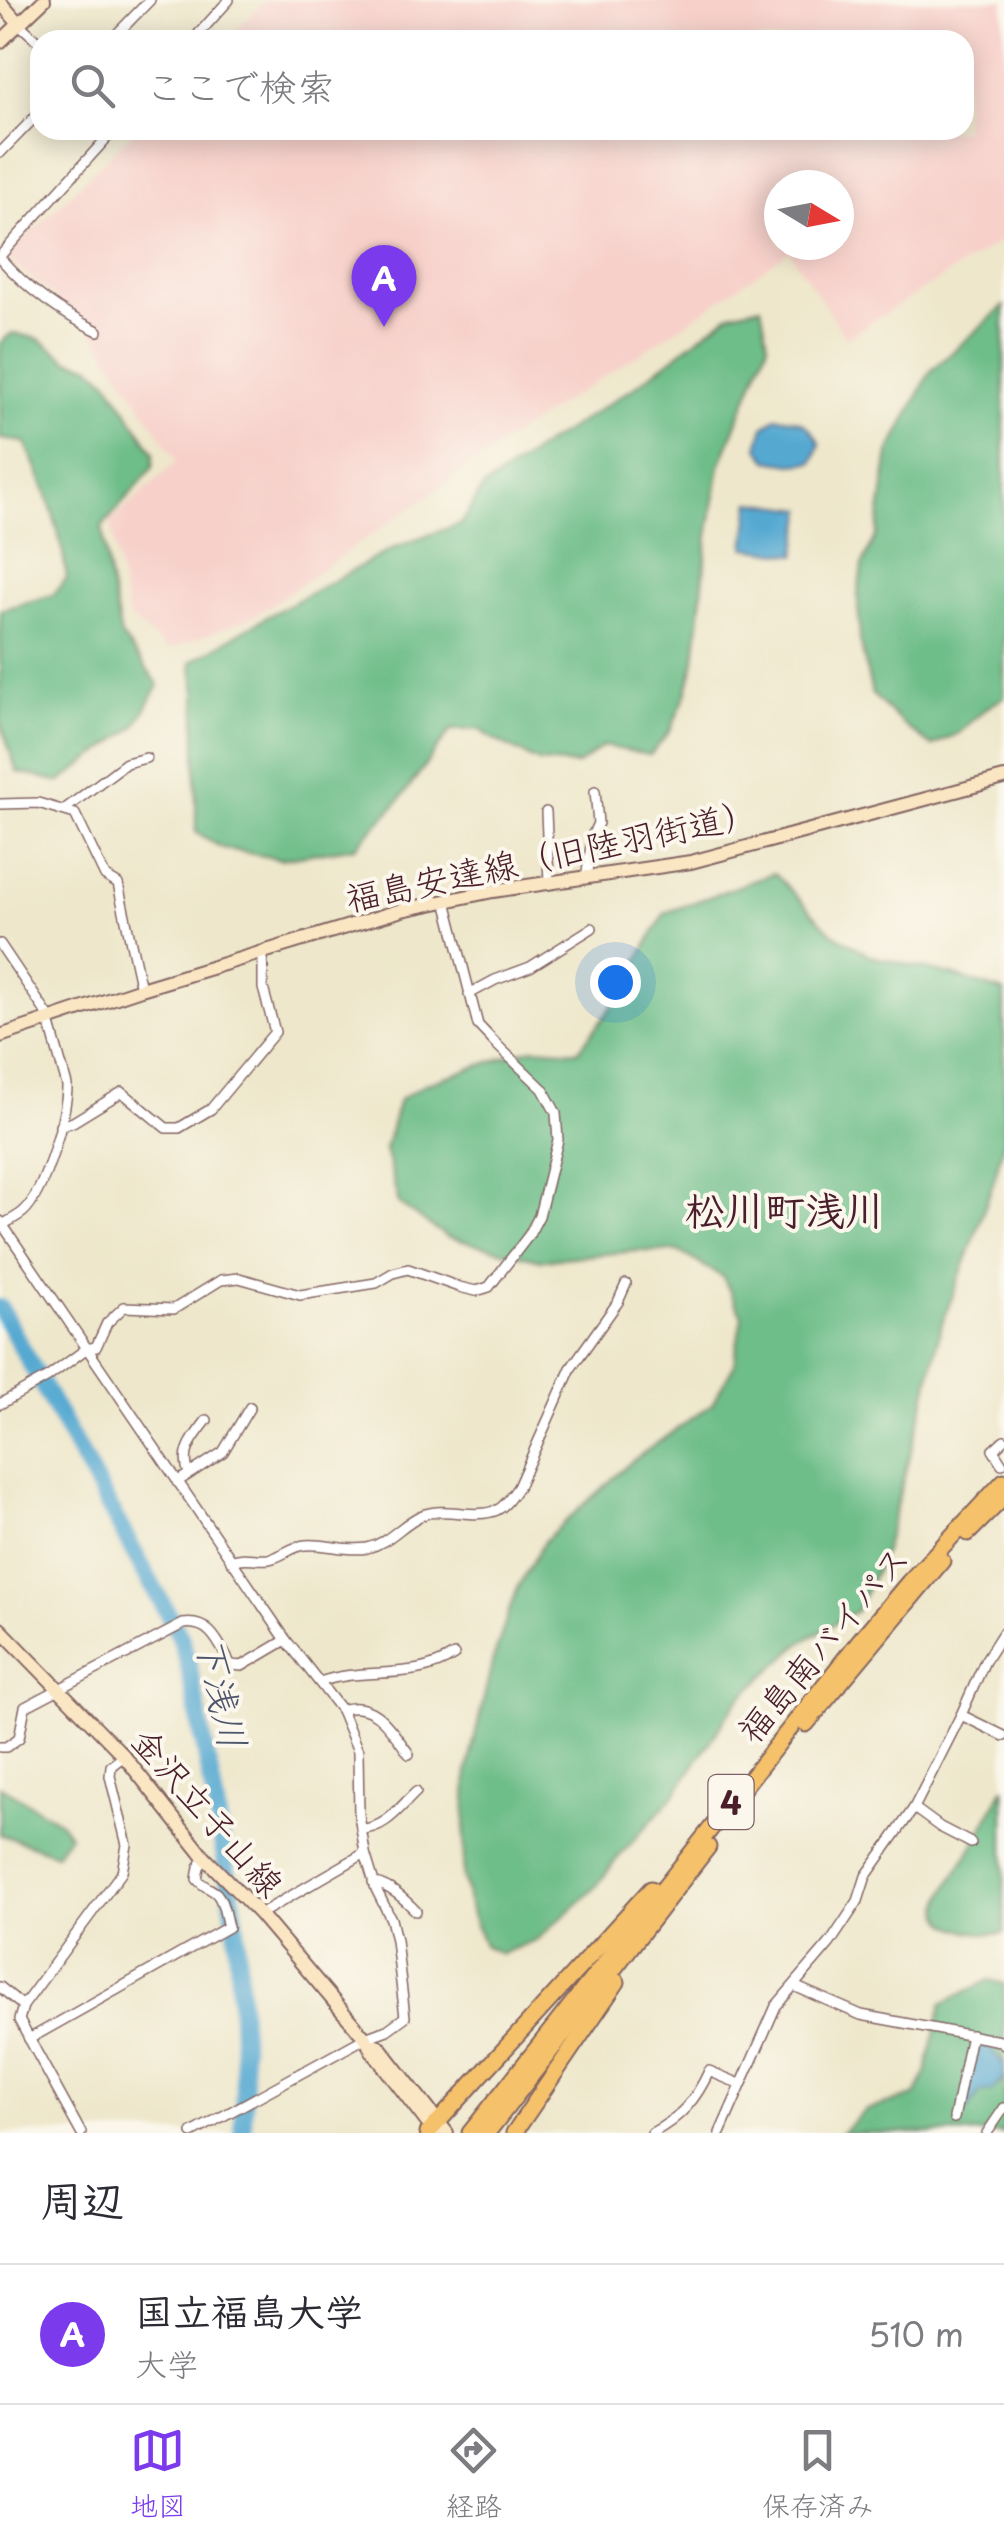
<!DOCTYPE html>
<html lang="ja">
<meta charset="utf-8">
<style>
:root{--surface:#fff;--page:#f7f7f7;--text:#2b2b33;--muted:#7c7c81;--line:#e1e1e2;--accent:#7c3aed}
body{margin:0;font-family:"Playpen Sans","Klee One",sans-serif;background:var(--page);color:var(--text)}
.compass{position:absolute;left:764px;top:170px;width:90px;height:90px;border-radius:50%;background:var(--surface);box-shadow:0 5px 25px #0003;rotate:100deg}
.you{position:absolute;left:615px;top:982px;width:35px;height:35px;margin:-25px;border:8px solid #fff;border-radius:50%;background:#1a73e8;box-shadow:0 0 0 15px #1a73e833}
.badge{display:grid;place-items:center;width:65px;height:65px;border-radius:50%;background:var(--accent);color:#fff;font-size:32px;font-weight:700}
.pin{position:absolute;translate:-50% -82px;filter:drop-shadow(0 2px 5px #0008)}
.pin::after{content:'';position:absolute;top:52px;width:35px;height:30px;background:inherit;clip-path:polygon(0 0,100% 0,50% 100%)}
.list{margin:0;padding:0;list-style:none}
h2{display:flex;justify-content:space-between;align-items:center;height:130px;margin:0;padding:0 40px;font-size:42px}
h2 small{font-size:32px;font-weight:400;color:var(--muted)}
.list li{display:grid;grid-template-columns:65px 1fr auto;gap:30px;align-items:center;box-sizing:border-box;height:140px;padding:0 40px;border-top:2px solid var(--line)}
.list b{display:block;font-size:38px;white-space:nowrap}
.list p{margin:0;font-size:32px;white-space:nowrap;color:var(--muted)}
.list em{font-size:32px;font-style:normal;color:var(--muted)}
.icon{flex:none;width:55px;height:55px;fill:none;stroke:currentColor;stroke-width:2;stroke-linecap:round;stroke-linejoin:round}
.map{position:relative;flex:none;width:1004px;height:2133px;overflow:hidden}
.search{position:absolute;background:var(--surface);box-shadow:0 5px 25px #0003;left:30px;right:30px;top:30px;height:110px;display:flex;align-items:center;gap:25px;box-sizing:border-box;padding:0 35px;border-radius:30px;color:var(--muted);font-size:38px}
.sheet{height:270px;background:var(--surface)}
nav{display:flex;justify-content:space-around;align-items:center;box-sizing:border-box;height:140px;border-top:2px solid var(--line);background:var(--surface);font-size:28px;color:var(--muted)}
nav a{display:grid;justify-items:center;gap:5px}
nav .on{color:var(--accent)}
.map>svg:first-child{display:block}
.built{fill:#f7d0ca;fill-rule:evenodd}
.forest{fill:#6ebe89;stroke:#5c6e5a;stroke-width:2.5}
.water{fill:#55a9d1;stroke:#50647e;stroke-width:2.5}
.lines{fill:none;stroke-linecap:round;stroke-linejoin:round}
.river{stroke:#55a9d1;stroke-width:18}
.street-casing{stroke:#836563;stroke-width:12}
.secondary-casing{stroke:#836563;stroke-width:16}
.highway-casing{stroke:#836563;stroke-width:19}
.street{stroke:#fff;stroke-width:9}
.secondary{stroke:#fbe6c4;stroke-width:12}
.highway{stroke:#f5c16b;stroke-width:15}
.labels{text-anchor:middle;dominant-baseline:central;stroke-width:8;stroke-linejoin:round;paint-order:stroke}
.shield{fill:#fbf7ec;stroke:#7f6065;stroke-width:2.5}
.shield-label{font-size:32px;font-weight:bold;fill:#4a1f2b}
.street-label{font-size:35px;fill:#4a1f2b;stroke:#fbf7ec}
.water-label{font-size:38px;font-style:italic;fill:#4e566d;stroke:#fbf7ec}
.quarter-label{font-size:40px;font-weight:bold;fill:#4a1f2b;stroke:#fbf7ec}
</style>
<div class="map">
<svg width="1004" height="2133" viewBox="0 0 1004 2133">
<rect width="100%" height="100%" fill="#fbf7ec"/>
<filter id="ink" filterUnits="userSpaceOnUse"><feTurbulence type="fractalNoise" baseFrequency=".01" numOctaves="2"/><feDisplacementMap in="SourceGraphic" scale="20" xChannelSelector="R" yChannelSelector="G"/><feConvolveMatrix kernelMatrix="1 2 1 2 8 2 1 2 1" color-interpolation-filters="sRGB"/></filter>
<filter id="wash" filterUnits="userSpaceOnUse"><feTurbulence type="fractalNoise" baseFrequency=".0048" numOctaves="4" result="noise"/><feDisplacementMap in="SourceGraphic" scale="40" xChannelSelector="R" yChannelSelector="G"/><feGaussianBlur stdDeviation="2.25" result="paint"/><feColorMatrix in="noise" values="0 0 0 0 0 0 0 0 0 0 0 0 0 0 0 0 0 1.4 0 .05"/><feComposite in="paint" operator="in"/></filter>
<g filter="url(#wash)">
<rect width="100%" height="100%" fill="#eee7cb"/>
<path class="built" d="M 266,0 L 1004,0 L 1004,239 L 846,338 L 789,251 L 685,324 L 532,423 L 255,616 L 168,650 L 128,617 L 110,522 L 177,461 L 92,330 L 6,257 L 135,130 L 964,130 L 964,40 L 226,40 ZM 779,185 L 839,185 L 839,245 L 779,245 Z"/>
<g class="forest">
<polygon points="761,306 768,344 720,466 708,536 695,660 686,694 670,731 650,755 603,746 578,765 539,762 493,739 480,729 451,730 399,801 355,847 280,859 222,848 196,832 196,692 191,662 270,615 396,547 462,523 482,489 547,443 636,386 731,313"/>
<polygon points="1004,306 1004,697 985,709 959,733 932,746 906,727 872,694 860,641 858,594 862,566 877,534 889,453 930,372"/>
<path d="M 12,333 L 39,339 L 68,360 L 91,366 L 108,381 L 154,453 L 153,467 L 102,527 L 109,577 L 121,636 L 159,685 L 135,727 L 60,782 L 17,772 L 0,721 L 0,610 L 53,595 L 67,578 C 61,530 46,486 25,442 L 0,439 L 0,343 Z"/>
<polygon points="774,873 831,932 871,956 952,975 1004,992 1004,1141 994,1180 972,1244 941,1326 925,1399 882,1558 856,1611 799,1644 737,1701 675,1794 616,1860 595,1888 538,1939 501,1954 484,1945 472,1915 463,1878 467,1772 492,1663 516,1590 545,1540 631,1462 712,1404 734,1365 742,1316 723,1277 678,1251 635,1251 541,1260 447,1237 399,1204 385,1149 399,1100 427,1083 533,1048 578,1051 612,1007 665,913"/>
<polygon points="0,1786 60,1822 69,1835 56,1854 0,1834"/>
<path d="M 1004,1787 L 1004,1933 C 983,1935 929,1932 943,1898 C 949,1881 962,1865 971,1850 C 983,1830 993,1808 1004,1787 Z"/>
<polygon points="989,1980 1004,1984 1004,2133 841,2133 866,2110 915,2096 926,2073 942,2004"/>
</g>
<g class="water">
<path d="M 776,417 C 800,419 809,422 820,444 L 813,462 L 792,464 L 768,460 L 758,447 L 764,427 Z"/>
<polygon points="751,502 804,509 796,555 745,548"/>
<polygon points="974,2043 988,2047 1004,2064 1004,2078 992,2091 980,2092 969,2109 962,2108"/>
</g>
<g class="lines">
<polyline class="river" points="0,1308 180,1636 188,1663 215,1800 236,1924 244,2077 243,2133"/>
</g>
</g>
<g filter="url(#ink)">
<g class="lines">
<g class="street-casing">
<g id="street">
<polyline points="19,24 40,43"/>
<polyline points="111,40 150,0"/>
<polyline points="193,40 229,0"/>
<polyline points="0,153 40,112"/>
<polyline points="0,256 114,130"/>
<path d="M 0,258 C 28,290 60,313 98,331"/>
<polyline points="0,804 38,803 75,814 105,876 118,884 141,989"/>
<polyline points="65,809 126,763 146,758"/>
<polyline points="546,812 549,882"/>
<polyline points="586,878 593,834 598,823 595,791"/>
<path d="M 0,944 L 47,1014 L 67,1085 C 68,1113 44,1194 23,1212 C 17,1217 9,1221 2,1225"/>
<polyline points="469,994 495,980 530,967 592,928"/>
<polyline points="60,1126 73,1122 122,1092 166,1128 179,1128 211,1109 275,1032 263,988 263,951"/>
<polyline points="0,1221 286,1640 341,1710 358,1751 359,1815 365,1853 376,1889 391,1919 396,1940 405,2017 387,2030 365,2038 192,2133"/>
<polyline points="0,1404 48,1377 86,1349 96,1347 107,1323 124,1307 174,1309 221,1280 239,1278 300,1295 376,1283 393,1273 408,1269 459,1287 476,1291 489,1287 529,1235 539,1216 558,1140 556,1113 543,1089 497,1045 478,1025 446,901"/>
<polyline points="1002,1464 993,1450 1004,1440"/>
<path d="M 189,1473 C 180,1452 194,1437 207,1420"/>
<polyline points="177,1482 223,1452 250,1407"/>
<path d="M 231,1561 C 245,1555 255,1561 269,1559 C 282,1557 292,1546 305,1545 C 326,1543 346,1552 367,1548 C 389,1543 401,1525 420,1516 C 445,1505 473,1520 497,1510 C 506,1506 512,1495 518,1487 L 571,1368 L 618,1302 L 626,1284"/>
<path d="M 320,1682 C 364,1666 414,1682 454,1655"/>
<path d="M 341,1710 C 375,1699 391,1730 409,1754"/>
<polyline points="961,1715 1004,1736"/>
<path d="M 0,1747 L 6,1747 L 19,1738 L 25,1707 L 183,1624 C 212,1620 219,1645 231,1665 L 242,1666 L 286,1640"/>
<polyline points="914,1808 940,1827 971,1843"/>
<path d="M 361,1829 C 385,1829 399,1808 416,1792"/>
<path d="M 373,1882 C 392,1887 403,1898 416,1911"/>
<polyline points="260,1914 365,1853"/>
<polyline points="794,1986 861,2015 1000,2041 1004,2044"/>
<polyline points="0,1987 23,2006"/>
<path d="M 29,2039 L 228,1927 C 225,1917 224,1902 217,1894 C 211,1888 203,1887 197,1879 L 199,1867 L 205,1858"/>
<polyline points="954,2118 971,2035"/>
<polyline points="81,2133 19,2020 23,2006 122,1872 127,1845 110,1776 111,1766 124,1756"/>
<path d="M 652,2133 C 680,2118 696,2100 709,2071 L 740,2084"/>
<polyline points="720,2133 776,2006 830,1943 858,1901 866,1876 914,1808 961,1715 985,1661 1004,1631"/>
<polyline points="987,2133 1004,2108"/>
</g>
</g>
<g class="secondary-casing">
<g id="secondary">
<polyline points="0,2 19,24"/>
<polyline points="0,42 44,0"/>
<polyline points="0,1036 141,989 402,910 493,891 691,862 1004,778"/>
<polyline points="0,1629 124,1756 205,1858 260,1914 365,2038 372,2051 435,2133"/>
<polyline points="376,2045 381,2049 447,2133"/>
</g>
</g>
<g class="highway-casing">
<g id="highway">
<polyline points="968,1533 1004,1497"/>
<polyline points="806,1724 942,1561"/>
<polyline points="428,2133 651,1889"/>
<polyline points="470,2133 860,1640 909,1582 1004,1481"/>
<polyline points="487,2133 708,1847"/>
<polyline points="514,2133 617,1982"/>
</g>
</g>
<use href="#street" class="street"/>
<use href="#secondary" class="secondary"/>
<use href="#highway" class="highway"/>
</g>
</g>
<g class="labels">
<rect class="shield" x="708.5" y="1775" width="45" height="54" rx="8"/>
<g class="shield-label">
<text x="731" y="1802">4</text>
</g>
<g class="street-label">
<text transform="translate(551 854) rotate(-12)">福島安達線（旧陸羽街道）</text>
<text transform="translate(822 1643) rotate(-50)">福島南バイパス</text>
<text transform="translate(209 1811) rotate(49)">金沢立子山線</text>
</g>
<g class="water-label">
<text transform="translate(223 1692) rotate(77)">下浅川</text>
</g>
<g class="quarter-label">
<text x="785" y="1208">松川町浅川</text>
</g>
</g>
</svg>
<svg class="compass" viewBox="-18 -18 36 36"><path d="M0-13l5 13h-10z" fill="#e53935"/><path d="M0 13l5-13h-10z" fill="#7c7c81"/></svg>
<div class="you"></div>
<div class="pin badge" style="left:384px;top:327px">A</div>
<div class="search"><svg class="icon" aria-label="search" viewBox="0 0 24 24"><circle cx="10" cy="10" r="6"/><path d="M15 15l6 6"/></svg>ここで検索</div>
</div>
<section class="sheet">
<h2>周辺<small></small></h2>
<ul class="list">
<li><span class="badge">A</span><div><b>国立福島大学</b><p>大学</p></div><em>510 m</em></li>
</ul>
</section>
<nav>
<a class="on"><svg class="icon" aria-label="map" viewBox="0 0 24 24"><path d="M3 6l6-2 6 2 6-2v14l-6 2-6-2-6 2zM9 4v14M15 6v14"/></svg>地図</a>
<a><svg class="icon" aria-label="directions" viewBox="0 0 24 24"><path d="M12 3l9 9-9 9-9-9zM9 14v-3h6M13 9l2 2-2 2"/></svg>経路</a>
<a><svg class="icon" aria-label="saved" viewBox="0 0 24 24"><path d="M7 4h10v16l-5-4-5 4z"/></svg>保存済み</a>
</nav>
